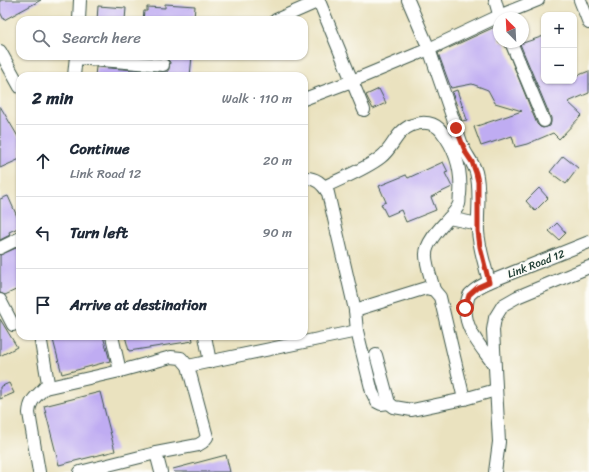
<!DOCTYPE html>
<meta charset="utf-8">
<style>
:root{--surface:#fff;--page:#f6f6f7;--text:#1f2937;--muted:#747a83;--line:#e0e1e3}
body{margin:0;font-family:Sriracha,sans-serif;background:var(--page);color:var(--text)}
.controls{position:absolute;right:12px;top:12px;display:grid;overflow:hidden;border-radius:8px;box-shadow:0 1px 3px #0004}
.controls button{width:36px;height:36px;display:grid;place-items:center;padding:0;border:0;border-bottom:1px solid var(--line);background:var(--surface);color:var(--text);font:20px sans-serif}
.compass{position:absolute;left:493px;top:12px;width:36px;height:36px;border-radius:50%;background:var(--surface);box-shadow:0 1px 3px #0004;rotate:336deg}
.stop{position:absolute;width:12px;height:12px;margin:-9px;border:3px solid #c8321e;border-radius:50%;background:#fff}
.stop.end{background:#c8321e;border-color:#fff;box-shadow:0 1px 4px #0008}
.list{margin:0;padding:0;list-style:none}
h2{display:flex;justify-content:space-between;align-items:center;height:52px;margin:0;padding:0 16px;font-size:17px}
h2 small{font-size:13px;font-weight:400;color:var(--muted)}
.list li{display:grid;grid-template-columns:26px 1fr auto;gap:12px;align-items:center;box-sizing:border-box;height:72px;padding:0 16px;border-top:1px solid var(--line)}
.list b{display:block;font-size:15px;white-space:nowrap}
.list p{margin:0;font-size:13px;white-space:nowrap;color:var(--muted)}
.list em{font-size:13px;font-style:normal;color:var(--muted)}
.icon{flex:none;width:22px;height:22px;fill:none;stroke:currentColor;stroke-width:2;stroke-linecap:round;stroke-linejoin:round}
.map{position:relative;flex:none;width:589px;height:472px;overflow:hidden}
.search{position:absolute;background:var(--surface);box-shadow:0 1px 3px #0004;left:16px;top:16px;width:292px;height:44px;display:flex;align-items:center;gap:10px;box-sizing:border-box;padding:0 14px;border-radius:12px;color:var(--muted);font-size:15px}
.panel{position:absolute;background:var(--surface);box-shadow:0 1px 3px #0004;left:16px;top:72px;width:292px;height:268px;border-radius:12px}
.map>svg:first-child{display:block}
.building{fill:#bfacf2}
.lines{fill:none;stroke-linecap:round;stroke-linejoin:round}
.street-casing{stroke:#3d5649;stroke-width:14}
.street{stroke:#fff;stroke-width:12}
.route{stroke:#c8321e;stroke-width:5}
.labels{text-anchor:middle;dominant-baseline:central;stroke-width:3.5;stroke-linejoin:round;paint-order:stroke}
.street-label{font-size:11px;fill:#1f3d34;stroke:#fdfcf7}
</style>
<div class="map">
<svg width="589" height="472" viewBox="0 0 589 472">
<rect width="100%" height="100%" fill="#fdfcf7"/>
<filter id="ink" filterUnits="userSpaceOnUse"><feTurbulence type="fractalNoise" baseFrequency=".025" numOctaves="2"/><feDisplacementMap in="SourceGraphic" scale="8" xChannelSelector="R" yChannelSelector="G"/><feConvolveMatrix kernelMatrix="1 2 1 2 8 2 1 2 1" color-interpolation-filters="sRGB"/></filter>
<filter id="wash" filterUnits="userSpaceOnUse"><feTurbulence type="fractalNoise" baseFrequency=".012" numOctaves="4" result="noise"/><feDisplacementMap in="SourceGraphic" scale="16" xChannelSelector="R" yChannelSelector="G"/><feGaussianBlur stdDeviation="0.9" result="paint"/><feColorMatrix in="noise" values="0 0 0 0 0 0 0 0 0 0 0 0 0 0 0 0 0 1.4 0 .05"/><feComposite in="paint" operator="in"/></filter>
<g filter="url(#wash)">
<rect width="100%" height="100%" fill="#eae2bf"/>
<g id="blocks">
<g class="building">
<polygon points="0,0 41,0 4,20 0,12"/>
<polygon points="165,4 195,6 194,20 143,20 144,11 147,11 147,7 165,8"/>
<polygon points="98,6 126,8 125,20 97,20"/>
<polygon points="499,25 499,42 504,42 537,124 540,127 543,128 550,126 551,122 551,118 520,44 544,36 544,81 574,81 574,77 589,71 589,93 568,102 582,115 559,139 553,133 527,144 515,147 512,136 481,146 474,127 522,111 495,103 488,90 472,84 451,88 438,53"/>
<polygon points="146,56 192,56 190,76 95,76 96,67 162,72 167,72 169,69 170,62 167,59"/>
<polygon points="379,89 386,103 373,109 366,95"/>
<polygon points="457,90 467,120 462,121 452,92"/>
<polygon points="0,106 20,140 20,159 0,168"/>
<polygon points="563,156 578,168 566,184 550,172"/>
<polygon points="443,162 448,172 445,173 452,187 431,197 436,210 406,222 401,210 387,216 381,204 386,202 379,186 406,175 408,178"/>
<polygon points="539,188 548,198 535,211 526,201"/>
<polygon points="8,196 20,223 20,227 9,232 10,235 0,240 0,199"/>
<polygon points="557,223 566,233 559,240 549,231"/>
<polygon points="16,248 17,248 20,253 20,288 5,295 0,293 0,255"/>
<polygon points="0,319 17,347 0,356"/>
<polygon points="52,336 103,336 110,361 62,374"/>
<polygon points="125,336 192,336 193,341 129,351"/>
<polygon points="9,383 14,393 0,399 0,387"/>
<polygon points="100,392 115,451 59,465 44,406"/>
<polygon points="226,455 230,472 174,472 173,469"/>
</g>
</g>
</g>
<g filter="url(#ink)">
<use href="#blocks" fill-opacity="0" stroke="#3d5649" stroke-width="1"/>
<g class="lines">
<g class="street-casing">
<g id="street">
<path d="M 408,0 L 429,49 L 462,145 C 466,155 473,162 476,172 C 481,191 477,212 478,231 C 479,248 485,265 489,282"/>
<polyline points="495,0 500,18"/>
<polyline points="580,0 589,23"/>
<polyline points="79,20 80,0"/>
<polyline points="276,20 319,1 352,81 429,49 499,16 538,0"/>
<polyline points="511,42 544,121"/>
<polyline points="0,51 20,87"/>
<polyline points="76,58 163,65"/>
<polyline points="74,76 76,56"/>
<polyline points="304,99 352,81 364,110"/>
<path d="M 304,178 C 315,177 323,184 328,193 L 355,310 L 357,331 L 372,392 L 377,402 L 381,404 L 389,403"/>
<path d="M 324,187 C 342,178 366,169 381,157 C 394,147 395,132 412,125 C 423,121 435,122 442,132 C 456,150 462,172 460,195 C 459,197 460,201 459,204 C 457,209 452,215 448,219 C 441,227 426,242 426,254 C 425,262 432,281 434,290"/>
<polyline points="449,218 478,224"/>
<polyline points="0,248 20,238"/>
<polyline points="0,300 13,325"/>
<polyline points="355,310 426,288 434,290 440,297 464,399"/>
<polyline points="112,336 120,371"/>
<polyline points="205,336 210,362"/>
<polyline points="376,355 389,403 394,407 412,410 464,399 496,390"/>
<path d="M 494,365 C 482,348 460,325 467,302 C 468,299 468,296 470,294 C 476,288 482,285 489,282 L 589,242"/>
<polyline points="188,366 357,331"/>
<polyline points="45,388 120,371 171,357 181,358 188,366 207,437 203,442 198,445 156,453 161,472"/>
<path d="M 39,472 L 29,413 C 30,396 40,396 48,383 L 40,336"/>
<polyline points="80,472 156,453"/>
<polyline points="495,472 499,442 493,330 495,318 503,305 517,297 589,267"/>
</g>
</g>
<use href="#street" class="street"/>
</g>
</g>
<g class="lines" filter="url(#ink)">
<polyline class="route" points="456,128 466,153 472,162 476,173 478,182 478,231 480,247 489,282 478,287 469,295 465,308"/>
</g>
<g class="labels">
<g class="street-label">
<text transform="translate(536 264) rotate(-21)">Link Road 12</text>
</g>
</g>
</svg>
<div class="controls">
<button>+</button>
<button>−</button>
</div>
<svg class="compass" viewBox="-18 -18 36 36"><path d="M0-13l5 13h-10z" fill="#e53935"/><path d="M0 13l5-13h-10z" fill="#747a83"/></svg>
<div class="stop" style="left:465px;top:308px"></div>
<div class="stop end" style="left:456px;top:128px"></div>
<div class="search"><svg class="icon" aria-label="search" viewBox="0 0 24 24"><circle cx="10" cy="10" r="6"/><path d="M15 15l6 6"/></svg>Search here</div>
<section class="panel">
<h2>2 min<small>Walk · 110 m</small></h2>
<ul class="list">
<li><svg class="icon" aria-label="ahead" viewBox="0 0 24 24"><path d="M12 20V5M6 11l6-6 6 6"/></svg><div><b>Continue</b><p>Link Road 12</p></div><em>20 m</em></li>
<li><svg class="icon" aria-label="left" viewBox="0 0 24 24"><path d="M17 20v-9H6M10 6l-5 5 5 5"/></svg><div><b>Turn left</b></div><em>90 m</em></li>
<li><svg class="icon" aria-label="arrive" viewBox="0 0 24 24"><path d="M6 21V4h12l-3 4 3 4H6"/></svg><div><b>Arrive at destination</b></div></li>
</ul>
</section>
</div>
